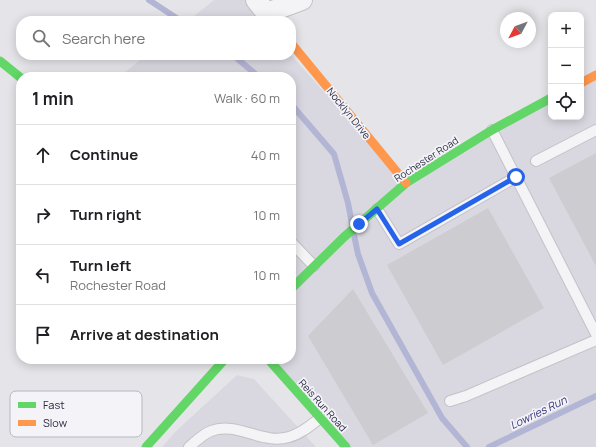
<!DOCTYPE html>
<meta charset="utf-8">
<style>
:root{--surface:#fff;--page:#f2f2f2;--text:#202124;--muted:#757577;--line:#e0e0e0}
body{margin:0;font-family:Manrope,sans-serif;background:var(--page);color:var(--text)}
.controls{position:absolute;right:12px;top:12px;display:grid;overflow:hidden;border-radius:8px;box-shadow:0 2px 10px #0003}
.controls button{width:36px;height:36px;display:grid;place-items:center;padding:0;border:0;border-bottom:1px solid var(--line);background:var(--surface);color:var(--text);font:20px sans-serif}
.compass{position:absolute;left:500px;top:12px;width:36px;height:36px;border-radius:50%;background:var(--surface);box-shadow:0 2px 10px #0003;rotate:229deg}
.stop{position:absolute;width:12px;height:12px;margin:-9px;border:3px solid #2563eb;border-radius:50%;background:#fff}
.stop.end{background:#2563eb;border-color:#fff;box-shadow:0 1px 4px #0008}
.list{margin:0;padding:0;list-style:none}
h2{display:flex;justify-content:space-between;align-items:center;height:52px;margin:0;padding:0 16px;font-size:17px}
h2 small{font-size:13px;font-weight:400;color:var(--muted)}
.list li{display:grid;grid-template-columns:26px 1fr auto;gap:12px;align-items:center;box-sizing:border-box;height:60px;padding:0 16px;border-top:1px solid var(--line)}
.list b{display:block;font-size:15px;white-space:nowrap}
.list p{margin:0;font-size:13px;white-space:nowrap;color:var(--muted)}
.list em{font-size:13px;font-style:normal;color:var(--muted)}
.icon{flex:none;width:22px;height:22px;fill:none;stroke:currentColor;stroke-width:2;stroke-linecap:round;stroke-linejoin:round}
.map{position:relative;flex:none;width:596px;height:447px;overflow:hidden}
.search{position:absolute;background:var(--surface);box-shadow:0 2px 10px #0003;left:16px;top:16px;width:280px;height:44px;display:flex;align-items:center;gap:10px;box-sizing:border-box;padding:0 14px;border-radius:16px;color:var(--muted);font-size:15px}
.panel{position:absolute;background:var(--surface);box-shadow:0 2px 10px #0003;left:16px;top:72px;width:280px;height:292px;border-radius:16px}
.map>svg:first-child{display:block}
.built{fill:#d9d8e1}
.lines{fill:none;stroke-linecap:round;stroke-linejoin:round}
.stream{stroke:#b3b5d4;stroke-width:6}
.building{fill:#ccccd1}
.lane-casing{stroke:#c2c2c7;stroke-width:12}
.street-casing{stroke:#c2c2c7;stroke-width:22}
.lane{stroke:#f4f4f6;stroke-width:10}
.street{stroke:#f4f4f6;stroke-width:20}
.fast{stroke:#63d668;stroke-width:9}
.slow{stroke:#ff974d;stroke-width:9}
.route{stroke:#2563eb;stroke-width:5}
.labels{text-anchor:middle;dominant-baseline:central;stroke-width:3.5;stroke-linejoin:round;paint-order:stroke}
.street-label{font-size:10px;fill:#2c2a43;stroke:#f3f3f8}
.water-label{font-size:11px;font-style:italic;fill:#343578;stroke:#f3f3f8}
.key{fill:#f3f3f8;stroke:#b7b7c2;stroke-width:1}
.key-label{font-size:11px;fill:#2c2a43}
</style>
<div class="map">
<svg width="596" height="447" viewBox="0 0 596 447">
<rect width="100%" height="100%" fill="#e5e5e9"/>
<g class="built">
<polygon points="214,0 256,0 273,21 188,21"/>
<polygon points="146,55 291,55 406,183 551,98 551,117 581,117 581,83 596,75 596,447 346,447 268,359 291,359 291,77 119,77"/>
<polygon points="237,375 254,379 316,447 162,447 174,433"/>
</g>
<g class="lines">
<g class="stream">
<polyline points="149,0 181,21"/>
<polyline points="233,55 259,77"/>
<polyline points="291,104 334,154 348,203 352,224"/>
<polyline points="354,235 358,254 372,293 442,418 467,447"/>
<polyline points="489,447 596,396"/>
</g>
</g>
<g class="building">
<polygon points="596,153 596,266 549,178"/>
<polygon points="488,208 544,308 443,365 387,265"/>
<polygon points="353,289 428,413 373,445 308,336"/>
</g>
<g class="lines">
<g class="lane-casing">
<g id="lane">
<polyline points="492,130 596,334"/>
<polyline points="536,161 596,130"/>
<polyline points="377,209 399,244 516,177"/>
<polyline points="291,242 314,266"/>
<polyline points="450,401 466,396 596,340"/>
<path d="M 189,447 C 195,442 203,434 211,431 C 237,421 262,445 289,437 C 301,434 311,425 320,418"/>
</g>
</g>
<g class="street-casing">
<g id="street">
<polyline points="256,0 273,21"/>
<polyline points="267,13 302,0"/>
</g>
</g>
<use href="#lane" class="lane"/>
<use href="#street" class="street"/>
<g class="fast">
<polyline points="0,61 21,78"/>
<polyline points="291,289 344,237 406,183 492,130 551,98"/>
<polyline points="268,359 346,447"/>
<polyline points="146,447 225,359"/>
</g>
<g class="slow">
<polyline points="291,43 406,183"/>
<polyline points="581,83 596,75"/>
</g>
</g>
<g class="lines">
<polyline class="route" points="359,224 377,209 399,244 516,177"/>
</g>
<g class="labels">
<g class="street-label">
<text transform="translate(349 113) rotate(51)">Nocklyn Drive</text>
<text transform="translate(426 159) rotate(-33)">Rochester Road</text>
<text transform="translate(323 405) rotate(48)">Reis Run Road</text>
</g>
<g class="water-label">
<text transform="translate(538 412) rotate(-26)">Lowries Run</text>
</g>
</g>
<rect x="10" y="391" width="132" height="46" rx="6" class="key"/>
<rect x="18" y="402" width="18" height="6" fill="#63d668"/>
<rect x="18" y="420" width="18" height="6" fill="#ff974d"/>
<g class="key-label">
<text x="43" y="409">Fast</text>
<text x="43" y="427">Slow</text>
</g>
</svg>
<div class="controls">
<button>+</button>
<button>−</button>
<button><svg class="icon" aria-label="locate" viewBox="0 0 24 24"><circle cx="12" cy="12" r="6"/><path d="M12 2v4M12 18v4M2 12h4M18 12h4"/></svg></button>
</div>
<svg class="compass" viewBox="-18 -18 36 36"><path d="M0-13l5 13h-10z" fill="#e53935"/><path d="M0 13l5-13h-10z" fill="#757577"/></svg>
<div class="stop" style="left:516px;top:177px"></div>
<div class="stop end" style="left:359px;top:224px"></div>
<div class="search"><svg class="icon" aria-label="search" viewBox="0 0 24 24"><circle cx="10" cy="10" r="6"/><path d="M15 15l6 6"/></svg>Search here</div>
<section class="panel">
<h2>1 min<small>Walk · 60 m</small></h2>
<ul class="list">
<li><svg class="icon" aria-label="ahead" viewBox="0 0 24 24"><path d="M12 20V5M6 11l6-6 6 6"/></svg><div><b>Continue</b></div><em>40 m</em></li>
<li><svg class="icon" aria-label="right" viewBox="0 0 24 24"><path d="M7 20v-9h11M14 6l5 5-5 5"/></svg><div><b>Turn right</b></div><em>10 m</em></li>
<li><svg class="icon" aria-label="left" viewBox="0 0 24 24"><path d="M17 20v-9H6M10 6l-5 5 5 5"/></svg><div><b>Turn left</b><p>Rochester Road</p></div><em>10 m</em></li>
<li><svg class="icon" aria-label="arrive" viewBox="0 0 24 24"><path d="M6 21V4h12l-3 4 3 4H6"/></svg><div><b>Arrive at destination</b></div></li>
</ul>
</section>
</div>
